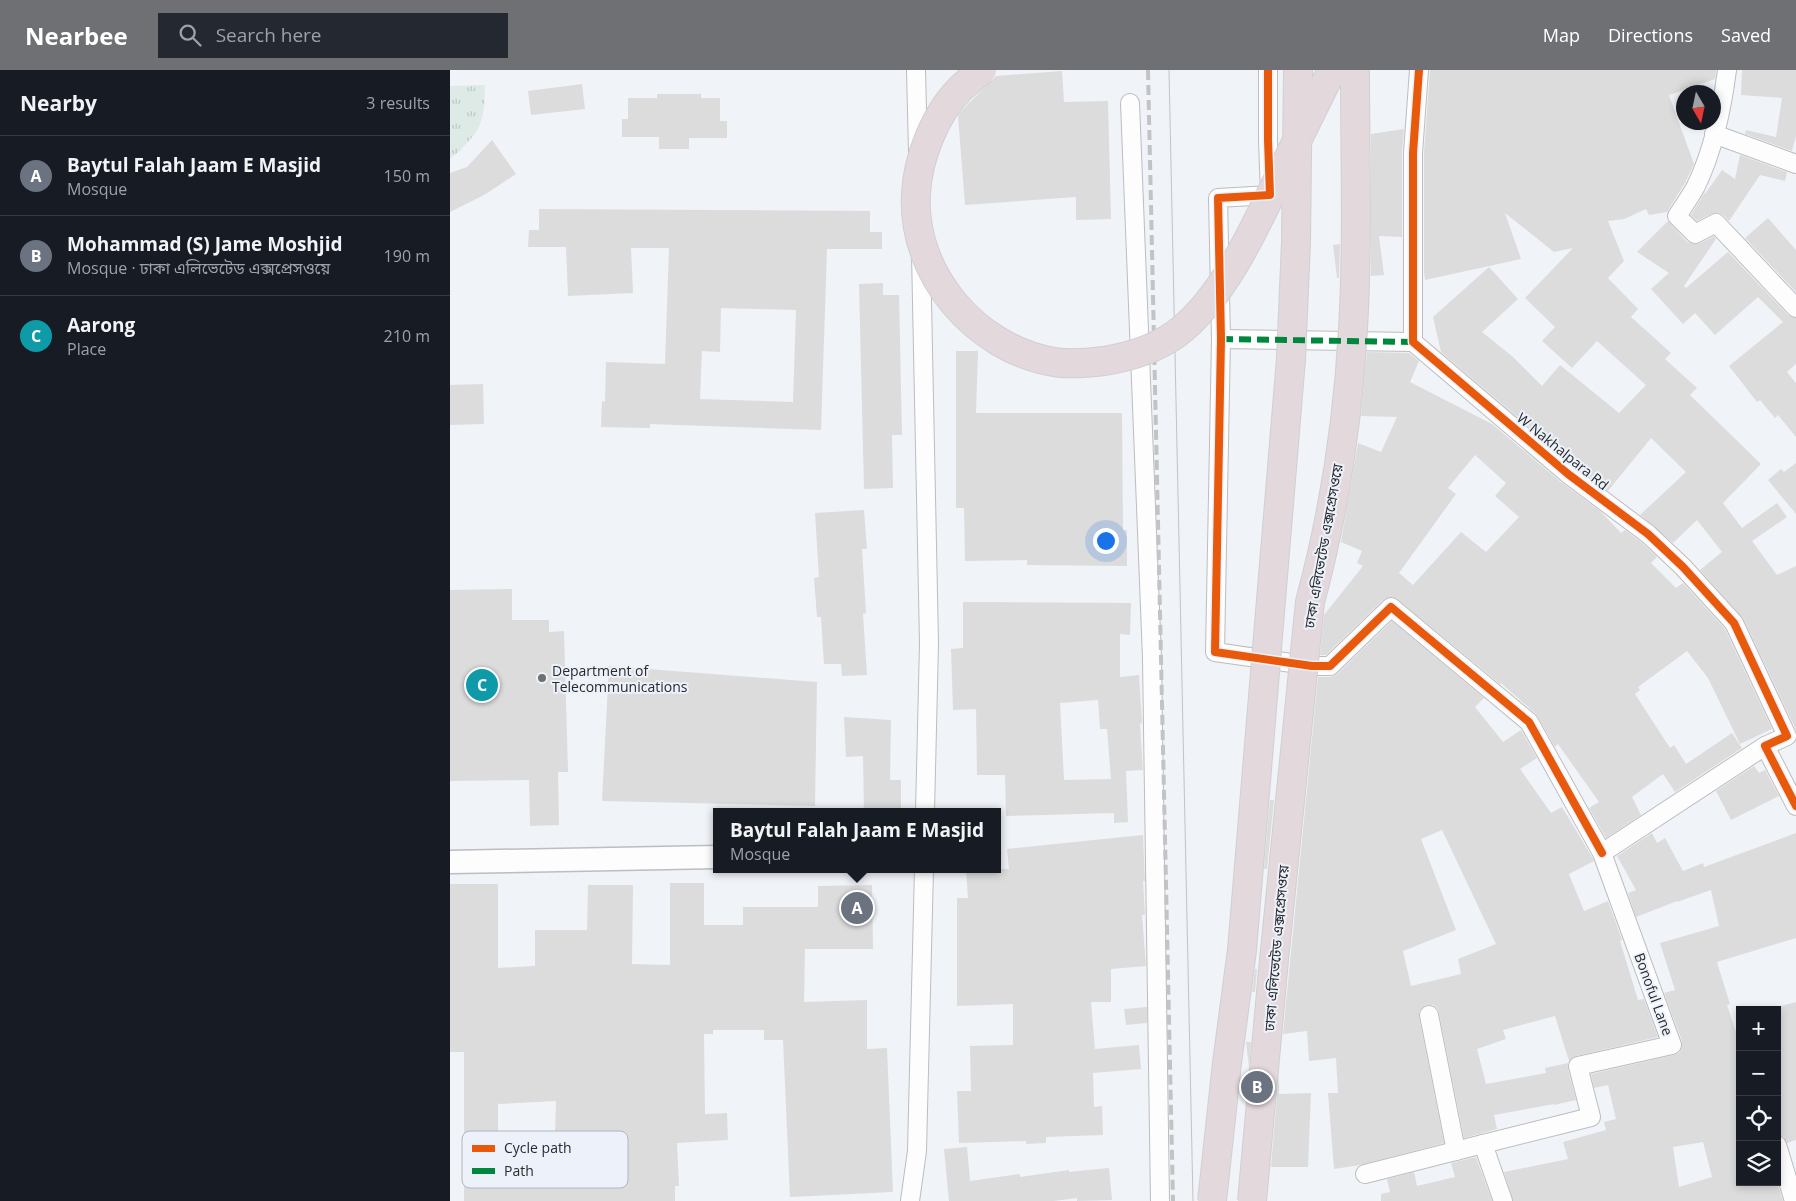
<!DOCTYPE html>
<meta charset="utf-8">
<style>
:root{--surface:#171b24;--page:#242831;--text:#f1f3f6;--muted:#9ea1a6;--line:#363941;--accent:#6e7074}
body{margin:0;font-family:"Open Sans","Noto Sans Bengali",sans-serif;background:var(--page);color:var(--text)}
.controls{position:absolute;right:15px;bottom:15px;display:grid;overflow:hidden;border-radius:0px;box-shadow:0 2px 8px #0003}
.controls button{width:45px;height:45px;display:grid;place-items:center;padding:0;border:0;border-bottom:1px solid var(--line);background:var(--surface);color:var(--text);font:25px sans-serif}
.compass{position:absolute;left:1226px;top:15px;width:45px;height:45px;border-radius:50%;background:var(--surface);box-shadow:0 2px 8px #0003;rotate:171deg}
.you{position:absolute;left:655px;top:470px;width:18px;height:18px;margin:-12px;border:4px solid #fff;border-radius:50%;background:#1a73e8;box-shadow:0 0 0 8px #1a73e833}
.badge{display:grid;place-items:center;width:32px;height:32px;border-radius:50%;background:var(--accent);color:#fff;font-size:16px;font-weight:700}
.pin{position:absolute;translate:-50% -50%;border:2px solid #fff;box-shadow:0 1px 5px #0006}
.popup{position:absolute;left:263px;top:738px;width:288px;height:65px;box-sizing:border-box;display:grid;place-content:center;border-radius:0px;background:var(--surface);filter:drop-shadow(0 1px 4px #0005);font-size:16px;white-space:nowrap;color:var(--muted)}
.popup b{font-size:19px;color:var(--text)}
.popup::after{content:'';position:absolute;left:50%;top:100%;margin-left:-10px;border:10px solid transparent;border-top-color:var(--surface)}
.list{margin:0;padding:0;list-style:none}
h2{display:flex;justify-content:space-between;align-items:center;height:65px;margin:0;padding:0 20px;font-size:21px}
h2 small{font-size:16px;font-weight:400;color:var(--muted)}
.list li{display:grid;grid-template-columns:32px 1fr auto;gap:15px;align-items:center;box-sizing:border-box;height:80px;padding:0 20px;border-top:1px solid var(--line)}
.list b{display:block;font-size:19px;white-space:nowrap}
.list p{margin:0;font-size:16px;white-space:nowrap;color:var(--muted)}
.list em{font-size:16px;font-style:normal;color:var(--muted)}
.icon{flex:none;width:28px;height:28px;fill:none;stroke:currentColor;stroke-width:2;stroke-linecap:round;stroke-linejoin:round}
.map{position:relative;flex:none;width:1346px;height:1131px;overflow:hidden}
header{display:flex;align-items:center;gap:30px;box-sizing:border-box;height:70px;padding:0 25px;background:var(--accent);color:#fff}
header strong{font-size:24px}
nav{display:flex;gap:28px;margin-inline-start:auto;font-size:18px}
.search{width:350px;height:45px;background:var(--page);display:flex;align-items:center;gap:12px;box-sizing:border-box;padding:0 18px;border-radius:0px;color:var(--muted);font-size:19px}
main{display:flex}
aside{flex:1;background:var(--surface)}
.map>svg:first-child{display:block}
.grass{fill:url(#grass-tufts)}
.building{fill:#dcdcdd;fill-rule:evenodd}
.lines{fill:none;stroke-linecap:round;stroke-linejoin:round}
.minor-casing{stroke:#bbbdc0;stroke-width:20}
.tertiary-casing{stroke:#bbbdc0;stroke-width:25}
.minor{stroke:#fdfdfe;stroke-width:18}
.tertiary{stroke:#fdfdfe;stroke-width:22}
.tram{stroke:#c2c3c4;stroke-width:1}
.rail{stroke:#c2c3c4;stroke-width:4;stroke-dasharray:10 5;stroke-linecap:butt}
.motorway-bridge-casing{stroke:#ced0d2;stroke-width:30;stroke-linecap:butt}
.motorway-bridge{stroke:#e3d8dc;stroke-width:28}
.quiet{stroke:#00873e;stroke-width:6;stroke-dasharray:12 6;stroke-linecap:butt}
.cycleway-casing{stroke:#edf2fa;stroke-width:11}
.cycleway{stroke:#e8590c;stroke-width:8}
.poi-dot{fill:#6e7074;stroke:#edf2fa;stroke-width:2}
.labels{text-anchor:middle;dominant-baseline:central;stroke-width:4;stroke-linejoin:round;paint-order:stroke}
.street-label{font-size:14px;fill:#282a2d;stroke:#edf2fa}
.poi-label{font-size:14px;fill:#282a2d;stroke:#edf2fa;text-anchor:start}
.key{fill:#edf2fa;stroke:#b2b6bc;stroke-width:1}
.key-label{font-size:14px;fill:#282a2d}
</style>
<header>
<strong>Nearbee</strong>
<div class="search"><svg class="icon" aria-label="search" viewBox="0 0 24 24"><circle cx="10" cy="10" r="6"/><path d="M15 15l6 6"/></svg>Search here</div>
<nav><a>Map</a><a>Directions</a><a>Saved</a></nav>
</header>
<main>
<aside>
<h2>Nearby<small>3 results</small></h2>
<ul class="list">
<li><span class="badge" style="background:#6b7280">A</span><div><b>Baytul Falah Jaam E Masjid</b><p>Mosque</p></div><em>150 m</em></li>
<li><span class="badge" style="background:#6b7280">B</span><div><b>Mohammad (S) Jame Moshjid</b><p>Mosque · ঢাকা এলিভেটেড এক্সপ্রেসওয়ে</p></div><em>190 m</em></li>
<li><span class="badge" style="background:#0f9aa8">C</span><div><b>Aarong</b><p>Place</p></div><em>210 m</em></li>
</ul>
</aside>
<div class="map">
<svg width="1346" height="1131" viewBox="0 0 1346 1131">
<defs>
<pattern id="grass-tufts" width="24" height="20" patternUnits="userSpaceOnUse" patternTransform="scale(1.25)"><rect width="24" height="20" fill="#ddeae5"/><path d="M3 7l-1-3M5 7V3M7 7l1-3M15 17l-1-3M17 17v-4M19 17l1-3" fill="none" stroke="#bec9c5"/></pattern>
</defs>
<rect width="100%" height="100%" fill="#f0f3f7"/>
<path class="grass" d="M 35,15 C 34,41 35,56 15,75 C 10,80 6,85 0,88 L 0,16 Z"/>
<g class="building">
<polygon points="980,0 1266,0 1265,9 1219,25 1244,94 1236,111 1217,142 1199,145 1196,139 1174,149 1158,151 1174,191 1158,208 1188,239 1181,247 1221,283 1215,289 1247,318 1240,325 1311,394 1273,433 1292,458 1327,433 1337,447 1302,471 1327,505 1346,496 1346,660 1293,548 1250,500 1272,482 1247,450 1223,473 1190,445 1236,402 1201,368 1158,421 1125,396 991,282 983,247 1039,197 1068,229 1032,262 1063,287 1092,316 1110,295 1169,343 1196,315 1147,271 1122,298 1092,271 1105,257 1075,228 1123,178 1104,182 1055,143 1071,189 975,210 974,203 974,83"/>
<polygon points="1292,0 1346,0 1346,66 1342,81 1295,64 1296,60 1326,67 1332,28 1291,25"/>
<polygon points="612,1 614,32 658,31 661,149 626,150 626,127 515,135 508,46 513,39 546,6"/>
<polygon points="132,14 135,39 81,45 78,21"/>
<polygon points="207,24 251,24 251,28 270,28 270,51 277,51 277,68 239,68 239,79 209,79 209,67 172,67 172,49 178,49 178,28 207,28"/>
<polygon points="954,59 952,83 952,167 929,166 934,205 921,206 921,64"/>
<polygon points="42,70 66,104 34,125 0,142 0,103 17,97"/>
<polygon points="1290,85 1337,102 1335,111 1310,105 1279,151 1273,145 1267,143 1261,144 1247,151 1241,145 1255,122 1255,124 1272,100 1285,109"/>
<path d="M 89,139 L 420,141 L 420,162 L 432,162 L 432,179 L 377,179 L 371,360 L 200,354 L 200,358 L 151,357 L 152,331 L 155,332 L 156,292 L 215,294 L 219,178 L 181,178 L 183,223 L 118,226 L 116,177 L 78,177 L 79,160 L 89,160 ZM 271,238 L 346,240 L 343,332 L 250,329 L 252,281 L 270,282 Z"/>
<polygon points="1318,148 1346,180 1346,222 1295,168"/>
<polygon points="1218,151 1237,172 1243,174 1250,173 1264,166 1266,169 1234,216 1236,218 1278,182 1338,245 1346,248 1346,294 1337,302 1346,313 1346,367 1328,345 1325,348 1310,330 1307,332 1279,296 1333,252 1308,227 1265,265 1245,243 1233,254 1201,219 1219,203 1187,182"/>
<polygon points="890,174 889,208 887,208 883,175"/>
<polygon points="433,213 433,225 449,225 452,365 442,365 443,418 414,419 409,214"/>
<polygon points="506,281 528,281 526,343 672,343 673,460 677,460 677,496 577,495 577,490 515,491 514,438 506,438"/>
<path d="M 917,282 L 959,283 L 969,291 L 960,312 L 1042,354 L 1111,412 L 1150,441 L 1171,463 L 1175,460 L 1191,472 L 1207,487 L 1201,493 L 1226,518 L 1233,513 L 1275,559 L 1322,659 L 1290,674 L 1258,608 L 1237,581 L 1188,617 L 1190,620 L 1185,624 L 1220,678 L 1224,675 L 1236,694 L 1282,663 L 1292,678 L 1225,722 L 1213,704 L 1182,727 L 1191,745 L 1156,768 L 1139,738 L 1149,732 L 1108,674 L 1105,677 L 1086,644 L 1051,613 L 1050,614 L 947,529 L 943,527 L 934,529 L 876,585 L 870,585 L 874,545 L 913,496 L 907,493 L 912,481 L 891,472 L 908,373 L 931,382 L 947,347 L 911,346 ZM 1025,385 L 1056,413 L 1045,426 L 1069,447 L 1036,482 L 1011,462 L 963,515 L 949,503 L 1006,424 L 998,418 Z"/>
<polygon points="33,314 34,354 0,355 0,315"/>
<polygon points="1346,393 1346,444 1318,410 1331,399 1334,402"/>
<polygon points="414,440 417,479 412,479 416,543 413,544 417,605 392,606 391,594 374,594 371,547 367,547 364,508 369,507 365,443"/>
<polygon points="62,519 62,550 99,550 99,562 114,561 118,702 108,702 109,755 80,756 79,710 0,711 0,520"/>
<path d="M 513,532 L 681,533 L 680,565 L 670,564 L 670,607 L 689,605 L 692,653 L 690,654 L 693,700 L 676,701 L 678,752 L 664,753 L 664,743 L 556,746 L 555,705 L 527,705 L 526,639 L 503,640 L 501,579 L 513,578 ZM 648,630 L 650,659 L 657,659 L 661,709 L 614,710 L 610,633 Z"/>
<path d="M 942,551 L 1034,628 L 1025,637 L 1053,672 L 1071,660 L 1087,688 L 1070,699 L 1101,743 L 1112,737 L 1142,787 L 1144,791 L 1119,804 L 1134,841 L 1158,831 L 1172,870 L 1170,871 L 1188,930 L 1194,929 L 1208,967 L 1126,986 L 1119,991 L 1105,946 L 1053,960 L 1056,969 L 1027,979 L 1036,1014 L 1096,1003 L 1095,998 L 1118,993 L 1118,999 L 1126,1030 L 1104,1035 L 1104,1034 L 1044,1045 L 1047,1059 L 1014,1068 L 989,943 L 987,938 L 983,935 L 976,935 L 969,941 L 969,947 L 994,1073 L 910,1095 L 884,1099 L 878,1023 L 888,1023 L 886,988 L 859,991 L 857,961 L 833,964 L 868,607 L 880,607 L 887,604 ZM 992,760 L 1046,874 L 1008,889 L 1011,904 L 961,916 L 953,881 L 1006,860 L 971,769 Z"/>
<polygon points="159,596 367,612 365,736 152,731"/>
<polygon points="394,647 441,650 440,710 451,710 451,742 414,742 413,686 396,687"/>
<polygon points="1304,696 1309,703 1315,700 1329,726 1281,750 1266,721"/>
<polygon points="820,730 824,730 817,799 814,799"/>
<path d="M 1202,763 L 1207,773 L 1215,768 L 1233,801 L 1253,793 L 1254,797 L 1346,763 L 1346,868 L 1267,892 L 1280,934 L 1277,935 L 1290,974 L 1290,1112 L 1327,1112 L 1333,1131 L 1063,1131 L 1054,1102 L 1118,1089 L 1113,1072 L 1156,1060 L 1154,1052 L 1166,1049 L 1158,1015 L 1144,1018 L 1141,1004 L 1224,985 L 1229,983 L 1232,978 L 1232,971 L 1214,923 L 1225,920 L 1210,873 L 1269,856 L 1261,820 L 1227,832 L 1227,831 L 1186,847 L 1178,823 L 1186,820 L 1167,786 ZM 1253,1072 L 1262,1107 L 1229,1117 L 1223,1077 Z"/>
<polygon points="693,765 695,811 693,811 695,845 692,845 696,896 661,899 661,932 641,932 645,979 689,975 691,999 643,1003 644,1037 652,1036 653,1065 596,1067 596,1073 576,1074 576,1071 509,1073 507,1021 521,1021 520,976 563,975 563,934 507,936 507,828 518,828 516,799 559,799 557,779"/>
<path d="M 220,813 L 254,813 L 254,855 L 293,855 L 293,837 L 368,837 L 368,816 L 422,815 L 423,879 L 355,879 L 354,932 L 417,930 L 417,979 L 437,978 L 443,1122 L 340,1127 L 333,970 L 314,970 L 314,960 L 263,960 L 263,964 L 254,964 L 255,1044 L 277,1043 L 278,1070 L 227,1073 L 229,1116 L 225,1116 L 225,1131 L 14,1131 L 14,982 L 0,982 L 0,814 L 48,814 L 48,898 L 85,896 L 85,860 L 137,860 L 138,815 L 183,815 L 182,894 L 220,895 ZM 106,1031 L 105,1064 L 48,1064 L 48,1034 Z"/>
<polygon points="805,899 807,899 805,922 802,922"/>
<polygon points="1346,932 1346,1070 1337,1073 1334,1067 1327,1065 1327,937"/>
<polygon points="697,937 697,953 676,955 674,939"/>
<polygon points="796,972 801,972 799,997"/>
<polygon points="829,1003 829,1024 861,1023 858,1097 821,1097"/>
<polygon points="517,1077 520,1111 570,1104 570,1107 619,1100 619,1102 659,1098 662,1130 627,1131 627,1128 604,1131 499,1131 494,1079"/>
<polygon points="1026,1087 1042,1131 931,1131 931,1124 940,1122 937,1109 964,1102 967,1116 1005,1107 1001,1093"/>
</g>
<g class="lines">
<g class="minor-casing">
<g id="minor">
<polyline points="466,0 468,82"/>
<polyline points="818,0 818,70 820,125 768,128 771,269 765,582 862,596 880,596 941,537 1079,652 1152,783"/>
<polyline points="969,0 963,83 963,272 1118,404 1198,464 1233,497 1284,553 1337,666 1315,676 1346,736"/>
<path d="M 1277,0 C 1272,39 1263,81 1246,116 C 1240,127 1233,137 1227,146 L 1245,164 L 1266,153 L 1346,238"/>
<polyline points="680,33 702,588 710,1131"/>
<polyline points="1264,64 1346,94"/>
<polyline points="471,183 479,573 475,742"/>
<polyline points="771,269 963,272"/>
<polyline points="979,945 1006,1081"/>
<polyline points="1327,1075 1344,1131"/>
<polyline points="915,1104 1033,1074"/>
<polyline points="460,1131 467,1081 474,799"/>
<polyline points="1053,1131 1033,1074 1141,1047 1128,996 1222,975 1152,783 1315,676"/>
</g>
</g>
<g class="tertiary-casing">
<polyline id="tertiary" points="0,792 267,787"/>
</g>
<use href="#minor" class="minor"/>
<use href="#tertiary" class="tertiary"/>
<polyline class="tram" points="719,0 743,1131"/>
<polyline class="rail" points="698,0 723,1131"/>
<g class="motorway-bridge-casing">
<g id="motorway-bridge">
<path d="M 532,0 C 525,6 517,12 510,19 C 485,44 468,88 466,123 C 461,204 526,279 604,292 C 620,295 638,293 654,291 C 679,287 705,279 726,264 C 772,230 805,158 829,107 C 847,71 864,36 882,0"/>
<polyline points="762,1131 777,993 792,880 841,289 846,172 848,0"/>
<path d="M 802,1131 L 824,890 L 860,532 C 884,443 898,351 903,259 C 908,173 905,86 905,0"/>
</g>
</g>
<use href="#motorway-bridge" class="motorway-bridge"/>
<polyline class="quiet" points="771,269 963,272"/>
<g class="cycleway-casing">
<g id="cycleway">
<polyline points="818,0 818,70 820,125 768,128 771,269 765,582 862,596 880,596 941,537 1079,652 1152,783"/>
<polyline points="969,0 963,83 963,272 1118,404 1198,464 1233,497 1284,553 1337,666 1315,676 1346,736"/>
</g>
</g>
<use href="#cycleway" class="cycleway"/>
</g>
<circle class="poi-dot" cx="92" cy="608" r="5"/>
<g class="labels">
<g class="street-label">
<text transform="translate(1113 381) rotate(39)">W Nakhalpara Rd</text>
<text transform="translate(873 476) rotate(-80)">ঢাকা এলিভেটেড এক্সপ্রেসওয়ে</text>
<text transform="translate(826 878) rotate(-85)">ঢাকা এলিভেটেড এক্সপ্রেসওয়ে</text>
<text transform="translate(1204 924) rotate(70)">Bonoful Lane</text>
</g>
<g class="poi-label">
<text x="102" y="600">Department of<tspan x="102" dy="16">Telecommunications</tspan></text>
</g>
</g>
<rect x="12" y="1061" width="166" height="57" rx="8" class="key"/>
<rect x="22" y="1075" width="23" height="7" fill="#e8590c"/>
<rect x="22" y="1098" width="23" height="6" fill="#00873e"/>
<g class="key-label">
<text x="54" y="1083">Cycle path</text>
<text x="54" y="1106">Path</text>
</g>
</svg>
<div class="controls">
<button>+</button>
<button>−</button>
<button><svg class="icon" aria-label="locate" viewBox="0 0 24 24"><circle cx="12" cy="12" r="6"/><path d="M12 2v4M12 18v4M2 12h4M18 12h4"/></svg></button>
<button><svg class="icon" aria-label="layers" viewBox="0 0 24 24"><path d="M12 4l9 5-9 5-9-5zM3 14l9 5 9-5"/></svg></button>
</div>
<svg class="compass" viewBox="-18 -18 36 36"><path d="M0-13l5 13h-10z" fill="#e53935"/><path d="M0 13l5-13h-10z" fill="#9ea1a6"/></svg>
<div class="you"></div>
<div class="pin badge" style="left:407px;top:838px;background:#6b7280">A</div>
<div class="popup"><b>Baytul Falah Jaam E Masjid</b>Mosque</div>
<div class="pin badge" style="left:807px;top:1017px;background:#6b7280">B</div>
<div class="pin badge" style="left:32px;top:615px;background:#0f9aa8">C</div>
</div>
</main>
